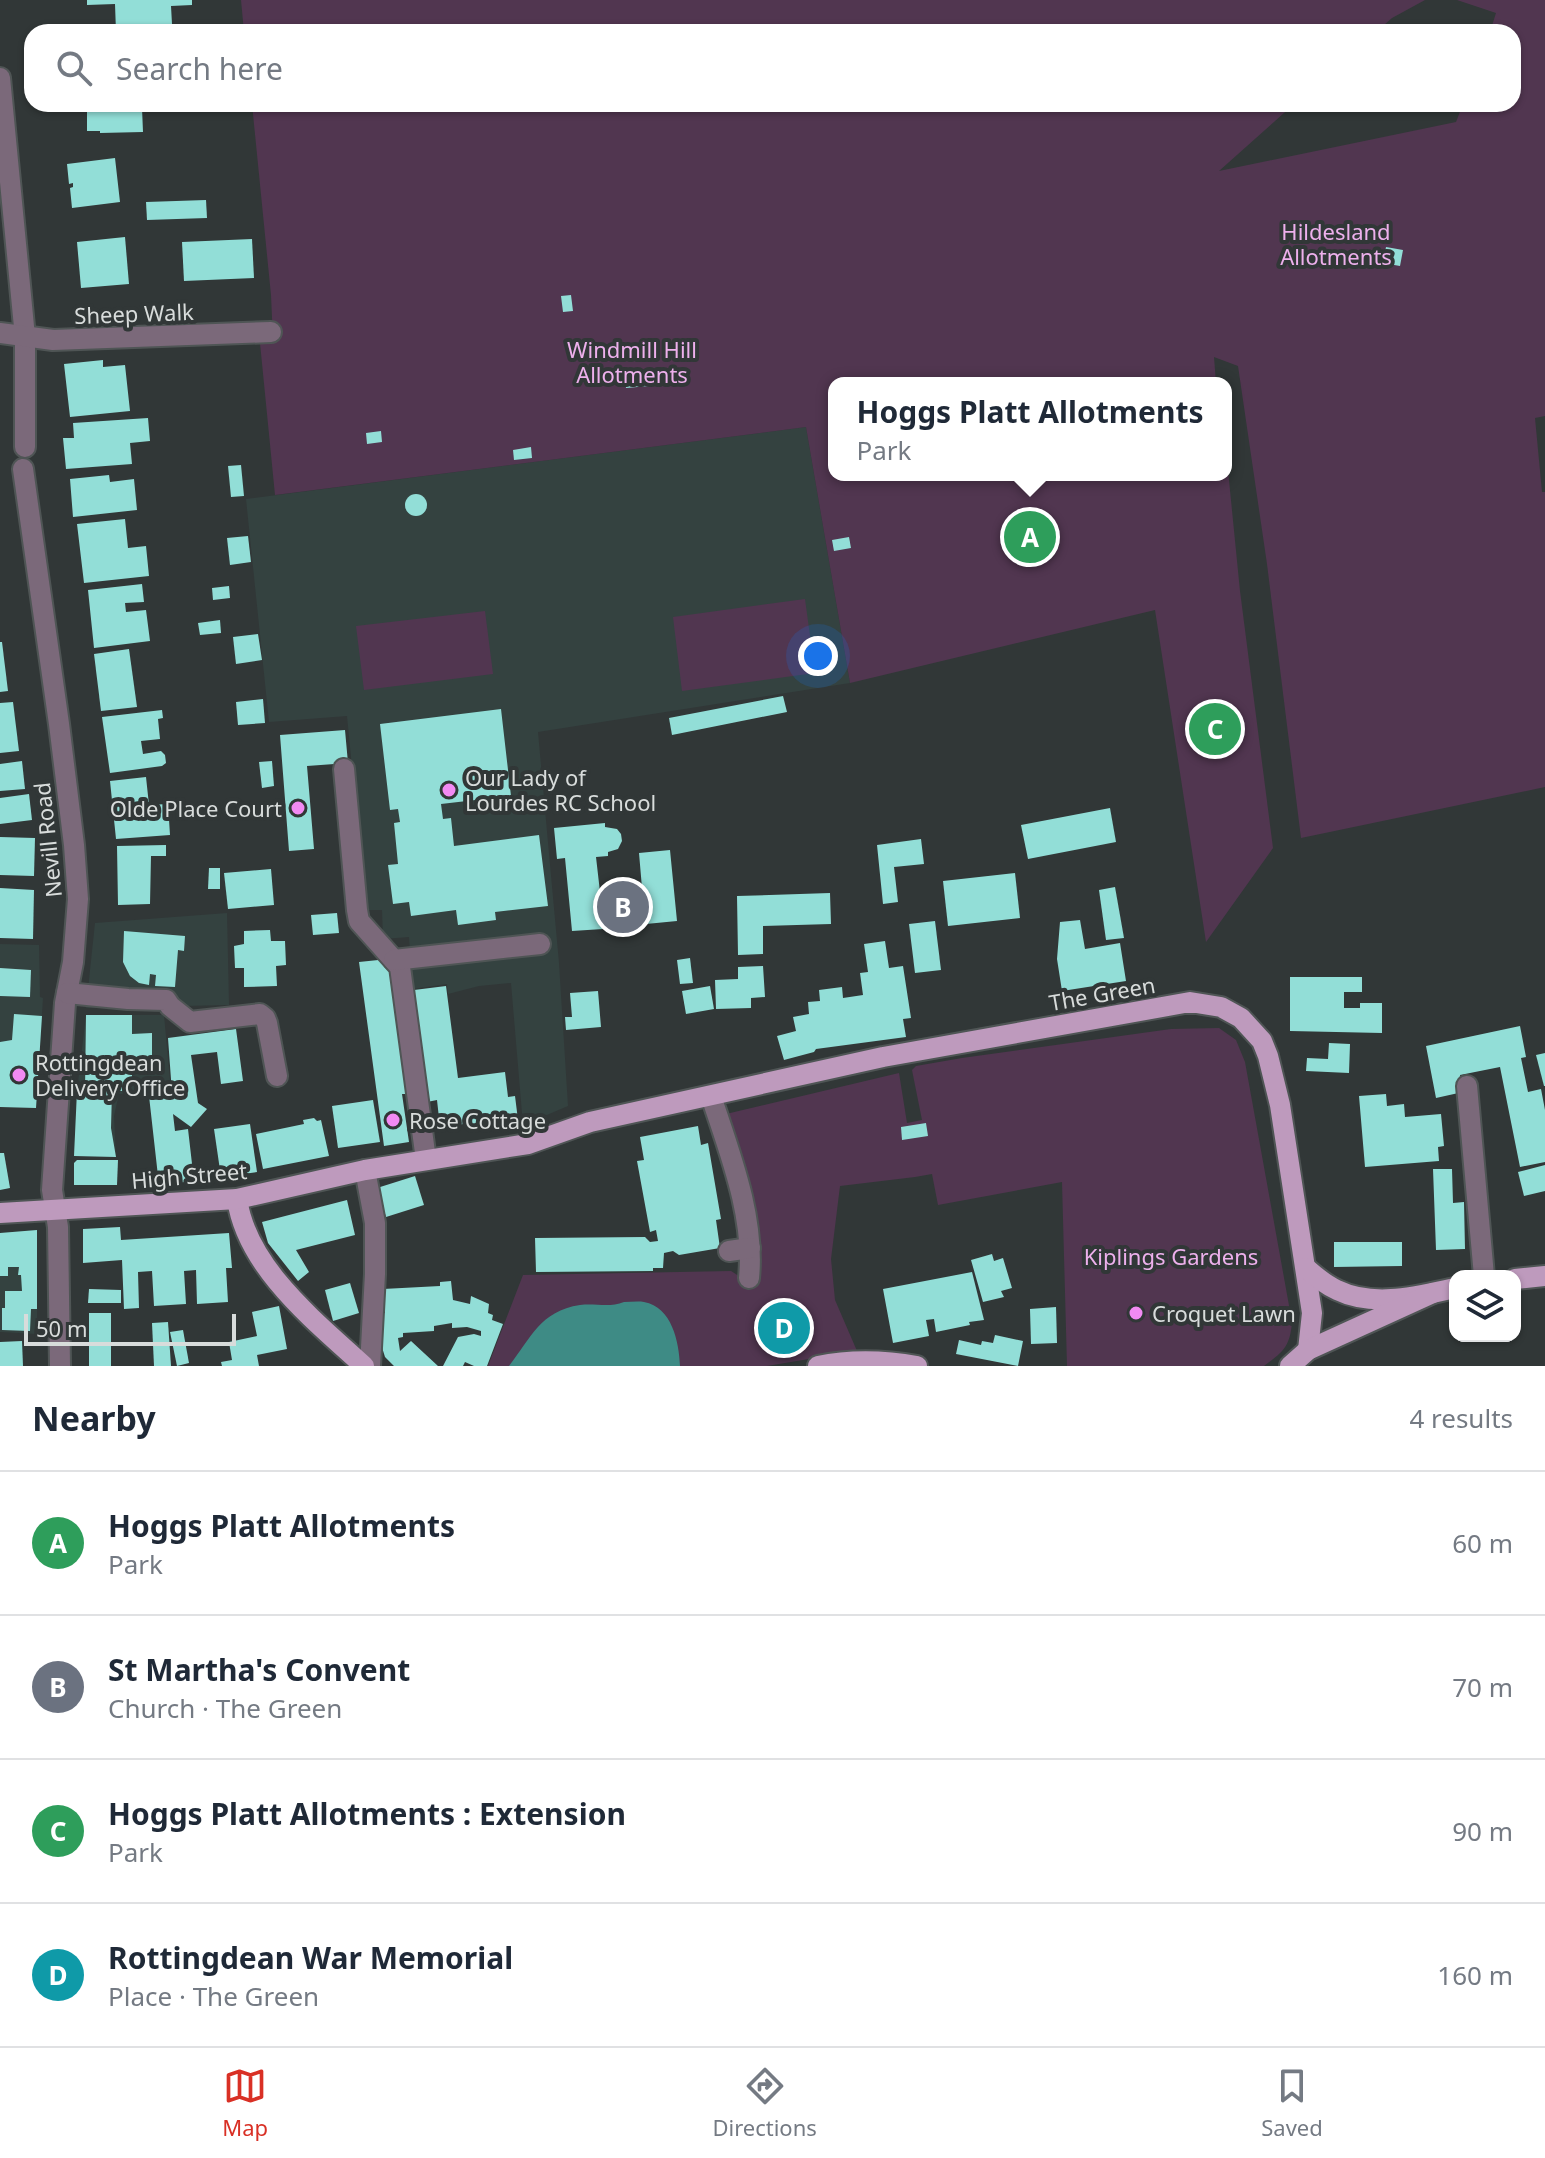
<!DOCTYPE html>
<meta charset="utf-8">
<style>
:root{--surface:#fff;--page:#f2f2f3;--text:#1f2937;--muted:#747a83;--line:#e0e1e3;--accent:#d93025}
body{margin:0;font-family:"Noto Sans",sans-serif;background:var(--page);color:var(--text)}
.controls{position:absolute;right:24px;bottom:24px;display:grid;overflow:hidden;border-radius:16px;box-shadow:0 2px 6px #0004}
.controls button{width:72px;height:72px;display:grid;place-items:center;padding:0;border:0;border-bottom:2px solid var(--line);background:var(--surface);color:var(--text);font:40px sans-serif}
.scale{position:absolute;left:24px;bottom:20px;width:212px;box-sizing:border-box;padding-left:8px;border:4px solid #d8dcdb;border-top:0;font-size:22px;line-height:28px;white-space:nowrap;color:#d8dcdb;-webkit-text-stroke:6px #313737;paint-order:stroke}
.you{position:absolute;left:818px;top:656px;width:28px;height:28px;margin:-20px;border:6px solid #fff;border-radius:50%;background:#1a73e8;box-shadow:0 0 0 12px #1a73e833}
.badge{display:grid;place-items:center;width:52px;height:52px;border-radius:50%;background:var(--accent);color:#fff;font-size:26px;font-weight:700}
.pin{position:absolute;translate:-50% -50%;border:4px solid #fff;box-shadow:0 2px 8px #0006}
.popup{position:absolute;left:828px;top:377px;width:404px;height:104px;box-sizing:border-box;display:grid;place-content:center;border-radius:16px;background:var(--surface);filter:drop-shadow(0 2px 6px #0005);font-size:26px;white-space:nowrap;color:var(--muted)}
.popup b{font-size:30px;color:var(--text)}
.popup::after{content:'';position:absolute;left:50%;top:100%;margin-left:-16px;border:16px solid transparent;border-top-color:var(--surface)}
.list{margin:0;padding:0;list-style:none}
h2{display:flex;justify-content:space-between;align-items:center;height:104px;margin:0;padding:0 32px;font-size:34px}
h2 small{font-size:26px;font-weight:400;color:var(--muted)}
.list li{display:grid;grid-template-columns:52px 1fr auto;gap:24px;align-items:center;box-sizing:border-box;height:144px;padding:0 32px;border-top:2px solid var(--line)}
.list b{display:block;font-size:30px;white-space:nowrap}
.list p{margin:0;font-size:26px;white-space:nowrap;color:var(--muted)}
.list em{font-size:26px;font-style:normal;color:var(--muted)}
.icon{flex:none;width:44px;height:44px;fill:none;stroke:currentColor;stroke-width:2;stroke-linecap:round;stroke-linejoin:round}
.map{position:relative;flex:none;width:1545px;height:1366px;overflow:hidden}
.search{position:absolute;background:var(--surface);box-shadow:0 2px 6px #0004;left:24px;right:24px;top:24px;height:88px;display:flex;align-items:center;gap:20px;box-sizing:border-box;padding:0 28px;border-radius:24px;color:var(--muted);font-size:30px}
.sheet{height:680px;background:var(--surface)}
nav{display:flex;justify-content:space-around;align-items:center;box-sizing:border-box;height:112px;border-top:2px solid var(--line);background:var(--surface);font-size:22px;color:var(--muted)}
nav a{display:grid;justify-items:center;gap:4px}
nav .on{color:var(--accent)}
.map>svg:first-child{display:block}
.built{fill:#344240}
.green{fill:#513650}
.water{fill:#3e8b85}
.building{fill:#92ded7}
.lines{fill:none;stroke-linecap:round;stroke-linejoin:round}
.minor-casing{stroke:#4f5555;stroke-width:24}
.major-casing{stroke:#4f5555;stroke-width:24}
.minor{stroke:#7b697a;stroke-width:20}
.major{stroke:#be9abd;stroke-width:20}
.poi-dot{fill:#f28af3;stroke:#313737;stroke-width:3}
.labels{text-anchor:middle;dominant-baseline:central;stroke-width:8;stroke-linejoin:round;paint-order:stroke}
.park-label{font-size:22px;fill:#edb0ec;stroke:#313737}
.street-label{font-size:22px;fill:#d8dcdb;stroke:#313737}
.poi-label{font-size:22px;fill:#d8dcdb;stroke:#313737;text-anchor:start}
</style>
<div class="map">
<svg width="1545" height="1366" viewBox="0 0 1545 1366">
<rect width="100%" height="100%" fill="#313737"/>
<g class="built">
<polygon points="806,427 850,683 538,732 559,963 568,1106 523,1125 511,983 479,986 448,994 447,984 413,989 409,937 383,939 382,910 366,910 347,716 269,722 246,499"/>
<polygon points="227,913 229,1005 86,1008 95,923"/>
<polygon points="0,944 39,945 40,997 43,998 36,1108 0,1107"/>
<polygon points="86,1015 164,1015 171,1091 119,1094 114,1116 116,1157 74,1156 77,1091"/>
<polygon points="37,1230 37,1334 0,1332 0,1233"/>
</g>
<g class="green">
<polygon points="241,0 1425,0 1392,18 1376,32 244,32"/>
<polygon points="1457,0 1545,0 1545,416 1535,418 1542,492 1545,492 1545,787 1301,838 1267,564 1238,366 1214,357 1216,383 834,383 834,475 1226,475 1226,450 1240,591 1273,848 1206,942 1155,610 850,683 806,427 275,495 260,343 273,340 271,295 252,104 1294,104 1219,171 1456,122 1463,104 1513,104 1513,32 1490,32 1496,13"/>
<polygon points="805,599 815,673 682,691 673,617"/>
<polygon points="485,611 493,674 364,690 356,626"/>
<path d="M 1219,1028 L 1236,1040 L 1245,1062 L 1292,1322 C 1290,1347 1283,1352 1264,1366 L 1067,1366 L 1062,1182 L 938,1205 L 932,1174 L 915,1177 L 840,1186 L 831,1259 L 835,1300 L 857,1351 L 767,1366 L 488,1366 L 523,1275 L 731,1271 L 756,1287 L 757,1238 L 726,1114 L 899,1073 L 907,1123 L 922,1120 L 912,1070 L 916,1066 L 962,1058 L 1171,1029 Z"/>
</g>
<path class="water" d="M 624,1302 C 631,1302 638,1301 644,1302 C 672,1307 679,1342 680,1366 L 509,1366 C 531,1338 540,1311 580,1305 C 596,1303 609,1308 624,1302 Z"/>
<g class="building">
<polygon points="87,0 192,0 192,5 171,6 172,24 154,25 154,32 116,32 115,4 87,5"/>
<polygon points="87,104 132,104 132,108 142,108 143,132 100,133 100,131 87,131"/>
<polygon points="115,158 120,202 72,208 70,188 73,187 73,183 69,184 67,164"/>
<polygon points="206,200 207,218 147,220 146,202"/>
<polygon points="125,237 129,284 81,288 77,242"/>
<polygon points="252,239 254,278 184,281 182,242"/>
<polygon points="1386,247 1403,250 1400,266 1383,263"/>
<polygon points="571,295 573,311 563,312 561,296"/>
<polygon points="103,360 103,367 125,365 130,411 70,417 64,364"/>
<polygon points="607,372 608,383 592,385 591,374"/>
<polygon points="649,379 649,386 626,388 625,381"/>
<polygon points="148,418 150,441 130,443 132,464 66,469 63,438 74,438 73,423"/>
<polygon points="381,431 382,442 367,444 366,433"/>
<polygon points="531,447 532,458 514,460 513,450"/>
<polygon points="241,465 244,496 231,497 228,466"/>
<polygon points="109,475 110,482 134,479 137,510 73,517 70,479"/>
<circle cx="416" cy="505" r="11"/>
<polygon points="125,519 128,548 146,546 149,576 84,583 77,524"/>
<polygon points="248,536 251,562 230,565 227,538"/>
<polygon points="849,537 851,548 834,551 832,540"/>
<polygon points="142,584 144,602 125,603 126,612 146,610 150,641 94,648 88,590"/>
<polygon points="229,586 230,598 213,600 212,588"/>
<polygon points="220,620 221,633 200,635 198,623"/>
<polygon points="258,634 262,660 236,664 233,637"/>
<polygon points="0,642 2,642 8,691 0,692"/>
<polygon points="129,649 137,707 101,711 94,654"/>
<polygon points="783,696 787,712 672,735 669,718"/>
<polygon points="263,699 265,723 238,725 236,702"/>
<polygon points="13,702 19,751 0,753 0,703"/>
<polygon points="501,709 511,796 441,804 443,819 451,818 454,846 539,835 548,906 495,912 496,920 458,925 456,910 411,916 409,902 393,904 388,865 398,864 394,823 400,822 398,809 390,810 380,724"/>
<polygon points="162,710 163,718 158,719 160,739 141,741 143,754 161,751 165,755 166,763 162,766 110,773 102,717"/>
<polygon points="345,730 348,763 307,766 314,849 289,851 280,735"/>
<polygon points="22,761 25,789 0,791 0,764"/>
<polygon points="272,761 274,786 262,788 259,762"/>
<polygon points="146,777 149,805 168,804 170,835 116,839 110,781"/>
<polygon points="29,794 32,820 0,824 0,798"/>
<polygon points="1110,808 1116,842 1028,859 1021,825"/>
<polygon points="605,823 605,827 617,829 621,834 622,841 618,849 608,852 608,856 596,857 600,892 642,888 639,853 670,850 677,921 646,924 646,920 629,921 630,929 618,930 618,922 602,924 603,929 572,931 565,858 557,859 554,828"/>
<polygon points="0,837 35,838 34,876 0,875"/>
<polygon points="921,839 924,864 894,867 898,902 883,904 877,845"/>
<polygon points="166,845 166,856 151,856 150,904 118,905 117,846"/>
<polygon points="209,868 220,868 220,889 208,889"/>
<polygon points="271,869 274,905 228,909 224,873"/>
<polygon points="1015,873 1020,918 948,926 943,881"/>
<polygon points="1115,887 1124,938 1106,940 1099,890"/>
<polygon points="0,888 34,890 33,939 0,938"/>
<polygon points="830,893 831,924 763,926 763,954 738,955 737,896"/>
<polygon points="337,913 339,933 313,935 311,915"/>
<polygon points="1080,920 1085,949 1120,943 1126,981 1062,991 1057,959 1060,922"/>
<polygon points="935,921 941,970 915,973 909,924"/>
<polygon points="270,930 271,941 285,941 286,965 276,966 277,986 244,987 244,968 235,968 234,946 244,944 244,931"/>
<polygon points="124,931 185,936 184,951 178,950 175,987 155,986 156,975 150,974 149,985 139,983 130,976 123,962"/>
<polygon points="885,941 889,968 903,966 911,1018 903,1019 906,1037 816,1049 814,1052 784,1060 777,1036 796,1031 793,1017 809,1014 808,1002 820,1001 819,990 842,987 843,998 863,995 860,973 868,972 864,944"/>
<polygon points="690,958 693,983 680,984 677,960"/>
<polygon points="388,959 406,1094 402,1094 409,1142 384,1146 359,962"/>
<polygon points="763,966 765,997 751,998 751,1008 716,1009 715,980 738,979 738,967"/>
<polygon points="0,968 31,970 30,997 0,996"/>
<polygon points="1290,977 1362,977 1362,992 1344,992 1344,1008 1360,1008 1360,1003 1382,1003 1382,1033 1290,1031"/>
<polygon points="446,986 458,1078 505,1072 508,1097 515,1096 518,1120 464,1127 464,1124 440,1127 437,1100 427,1102 414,990"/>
<polygon points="710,986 714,1009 686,1014 682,991"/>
<polygon points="598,991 601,1027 566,1030 565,1017 572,1017 570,993"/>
<polygon points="14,1014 42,1016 36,1108 0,1107 0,1042 12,1040"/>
<polygon points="86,1015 132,1015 132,1034 152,1033 152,1073 132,1073 132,1091 112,1091 111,1128 116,1157 74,1156 77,1091 85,1091"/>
<polygon points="1520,1026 1526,1057 1521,1058 1528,1092 1541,1089 1545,1110 1545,1162 1520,1167 1500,1067 1460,1075 1463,1092 1436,1098 1426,1046"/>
<polygon points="236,1029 243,1081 221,1084 217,1052 191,1055 198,1103 207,1109 191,1127 173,1114 175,1131 188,1129 194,1181 159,1185 149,1096 172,1093 168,1038"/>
<polygon points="1329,1043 1350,1044 1349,1073 1306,1071 1307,1058 1328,1059"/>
<polygon points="1545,1053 1545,1086 1544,1086 1536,1055"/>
<polygon points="1386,1094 1387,1106 1404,1104 1405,1117 1441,1114 1444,1146 1438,1147 1439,1161 1365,1167 1359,1096"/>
<polygon points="373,1100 380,1142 338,1148 332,1106"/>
<polygon points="314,1118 317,1121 321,1120 329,1156 263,1169 256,1134 304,1124 303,1120"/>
<polygon points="926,1123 928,1136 902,1140 901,1127"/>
<polygon points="250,1124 257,1172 221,1177 214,1129"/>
<polygon points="698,1126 701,1145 708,1143 721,1219 716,1220 720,1248 679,1255 673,1251 664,1253 663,1268 653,1268 653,1271 536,1272 535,1238 645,1237 650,1242 658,1241 656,1230 650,1232 637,1161 644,1160 640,1137"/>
<polygon points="0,1153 4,1153 10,1188 0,1190"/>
<polygon points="77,1160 118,1160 117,1185 74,1185 74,1163"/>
<polygon points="1545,1165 1545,1191 1524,1196 1518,1172"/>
<polygon points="1433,1169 1452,1169 1453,1203 1464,1202 1465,1249 1436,1250"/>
<polygon points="415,1176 424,1205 386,1217 377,1188"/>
<polygon points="347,1200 355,1235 296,1250 309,1272 298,1281 268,1243 262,1222"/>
<polygon points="120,1227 121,1240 229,1233 232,1268 226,1268 228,1302 197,1304 196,1270 184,1271 186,1304 154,1306 152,1271 138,1272 139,1308 124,1309 122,1260 83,1263 83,1229"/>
<polygon points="37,1230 37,1309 31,1309 30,1331 2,1330 2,1308 5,1308 5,1291 22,1291 21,1275 18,1275 19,1267 8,1267 8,1276 0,1276 0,1233"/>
<polygon points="1334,1242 1402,1242 1402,1266 1334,1267"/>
<polygon points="992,1254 994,1261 1003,1258 1012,1288 1001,1291 1004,1297 983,1302 971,1260"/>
<polygon points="972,1272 984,1320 969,1322 970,1325 936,1332 934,1319 926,1320 929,1336 893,1343 883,1289"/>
<polygon points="451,1281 453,1300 470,1304 471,1296 489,1304 488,1313 493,1315 492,1320 503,1324 487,1366 474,1366 465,1362 463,1366 443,1366 458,1337 474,1334 481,1336 481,1331 467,1327 452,1328 452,1323 434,1326 434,1331 403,1333 403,1337 398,1338 400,1351 411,1341 438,1366 394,1366 385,1357 380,1341 378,1315 385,1313 383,1289 440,1286 440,1282"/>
<polygon points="350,1283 359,1313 333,1321 325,1290"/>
<polygon points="89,1289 121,1290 121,1303 88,1303"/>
<polygon points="279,1306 287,1349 257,1355 259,1366 222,1366 221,1362 232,1360 229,1342 257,1336 252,1312"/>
<polygon points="1056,1307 1057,1343 1031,1344 1030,1309"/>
<rect x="89" y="1313" width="22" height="53"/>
<polygon points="168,1322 171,1366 154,1366 152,1323"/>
<polygon points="183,1330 189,1363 177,1366 170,1332"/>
<polygon points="995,1335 1023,1341 1018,1366 956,1354 959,1340 981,1345 982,1341 993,1343"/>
<polygon points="22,1341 23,1366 0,1366 0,1342"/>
</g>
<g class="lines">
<g class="minor-casing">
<g id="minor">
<polyline points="0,78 25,337 25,447"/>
<polyline points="0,333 53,340 271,332"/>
<polyline points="23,469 59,724 74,845 78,899 73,962 65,1003 52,1190 58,1227 60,1366"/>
<polyline points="344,769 357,910 359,921 400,967 426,1160"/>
<polyline points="394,960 540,944"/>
<polyline points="67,993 128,999 166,1000 170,1006 190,1022 260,1014 265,1018 267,1023 277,1076"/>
<polyline points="1467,1086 1484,1276"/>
<path d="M 711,1096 C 730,1154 755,1217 749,1278"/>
<polyline points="365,1170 375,1223 375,1274 370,1366"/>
<polyline points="729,1251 750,1248"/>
</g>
</g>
<g class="major-casing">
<g id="major">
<path d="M 237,1199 C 247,1268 315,1321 364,1366"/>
<polyline points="0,1213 237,1199 365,1170 528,1144 590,1122 883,1057 1190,1002 1221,1007 1241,1018 1262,1041 1268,1056 1280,1105 1312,1313 1308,1350"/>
<path d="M 1306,1268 C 1315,1276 1326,1285 1337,1290 C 1374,1308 1418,1296 1455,1288"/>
<polyline points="1515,1279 1545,1276"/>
<path d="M 818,1366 C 851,1359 884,1360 917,1366"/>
<polyline points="1290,1366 1308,1350 1433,1293"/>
</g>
</g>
<use href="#minor" class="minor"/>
<use href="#major" class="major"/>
</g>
<g class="poi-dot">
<circle cx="449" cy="790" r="8"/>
<circle cx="298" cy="808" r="8"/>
<circle cx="19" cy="1075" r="8"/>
<circle cx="393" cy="1120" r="8"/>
<circle cx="1136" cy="1313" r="8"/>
</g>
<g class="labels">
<g class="park-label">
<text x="1336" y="231">Hildesland<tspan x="1336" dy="25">Allotments</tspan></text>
<text x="632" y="349">Windmill Hill<tspan x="632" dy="25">Allotments</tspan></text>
<text x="1171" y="1256">Kiplings Gardens</text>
</g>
<g class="street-label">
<text transform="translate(134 313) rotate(-2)">Sheep Walk</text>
<text transform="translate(47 840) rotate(-96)">Nevill Road</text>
<text transform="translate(1102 993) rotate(-10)">The Green</text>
<text transform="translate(189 1175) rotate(-5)">High Street</text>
</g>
<g class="poi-label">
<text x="465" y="777">Our Lady of<tspan x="465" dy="25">Lourdes RC School</tspan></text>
<text x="282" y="808" text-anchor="end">Olde Place Court</text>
<text x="35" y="1062">Rottingdean<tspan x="35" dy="25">Delivery Office</tspan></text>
<text x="409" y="1120">Rose Cottage</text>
<text x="1152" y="1313">Croquet Lawn</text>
</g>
</g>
</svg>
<div class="controls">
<button><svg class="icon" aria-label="layers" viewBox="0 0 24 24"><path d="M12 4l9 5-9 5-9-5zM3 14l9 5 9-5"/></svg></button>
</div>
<div class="scale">50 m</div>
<div class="you"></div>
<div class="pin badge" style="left:1030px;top:537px;background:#2e9e5b">A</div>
<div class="popup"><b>Hoggs Platt Allotments</b>Park</div>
<div class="pin badge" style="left:623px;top:907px;background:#6b7280">B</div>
<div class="pin badge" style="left:1215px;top:729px;background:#2e9e5b">C</div>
<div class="pin badge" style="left:784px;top:1328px;background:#0f9aa8">D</div>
<div class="search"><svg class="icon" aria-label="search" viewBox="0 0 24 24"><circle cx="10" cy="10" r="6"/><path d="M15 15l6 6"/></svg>Search here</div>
</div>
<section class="sheet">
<h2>Nearby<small>4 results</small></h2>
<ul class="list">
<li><span class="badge" style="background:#2e9e5b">A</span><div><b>Hoggs Platt Allotments</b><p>Park</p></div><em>60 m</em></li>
<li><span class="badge" style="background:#6b7280">B</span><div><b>St Martha's Convent</b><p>Church · The Green</p></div><em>70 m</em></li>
<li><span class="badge" style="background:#2e9e5b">C</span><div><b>Hoggs Platt Allotments : Extension</b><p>Park</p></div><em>90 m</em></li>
<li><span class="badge" style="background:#0f9aa8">D</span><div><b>Rottingdean War Memorial</b><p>Place · The Green</p></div><em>160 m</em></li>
</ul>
</section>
<nav>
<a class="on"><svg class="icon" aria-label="map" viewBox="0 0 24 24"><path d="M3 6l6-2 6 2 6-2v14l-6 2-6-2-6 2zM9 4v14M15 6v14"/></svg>Map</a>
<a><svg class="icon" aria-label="directions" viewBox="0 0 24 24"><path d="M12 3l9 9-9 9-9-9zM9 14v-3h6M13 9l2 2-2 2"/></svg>Directions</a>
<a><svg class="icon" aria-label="saved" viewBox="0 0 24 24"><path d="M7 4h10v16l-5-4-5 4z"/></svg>Saved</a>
</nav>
